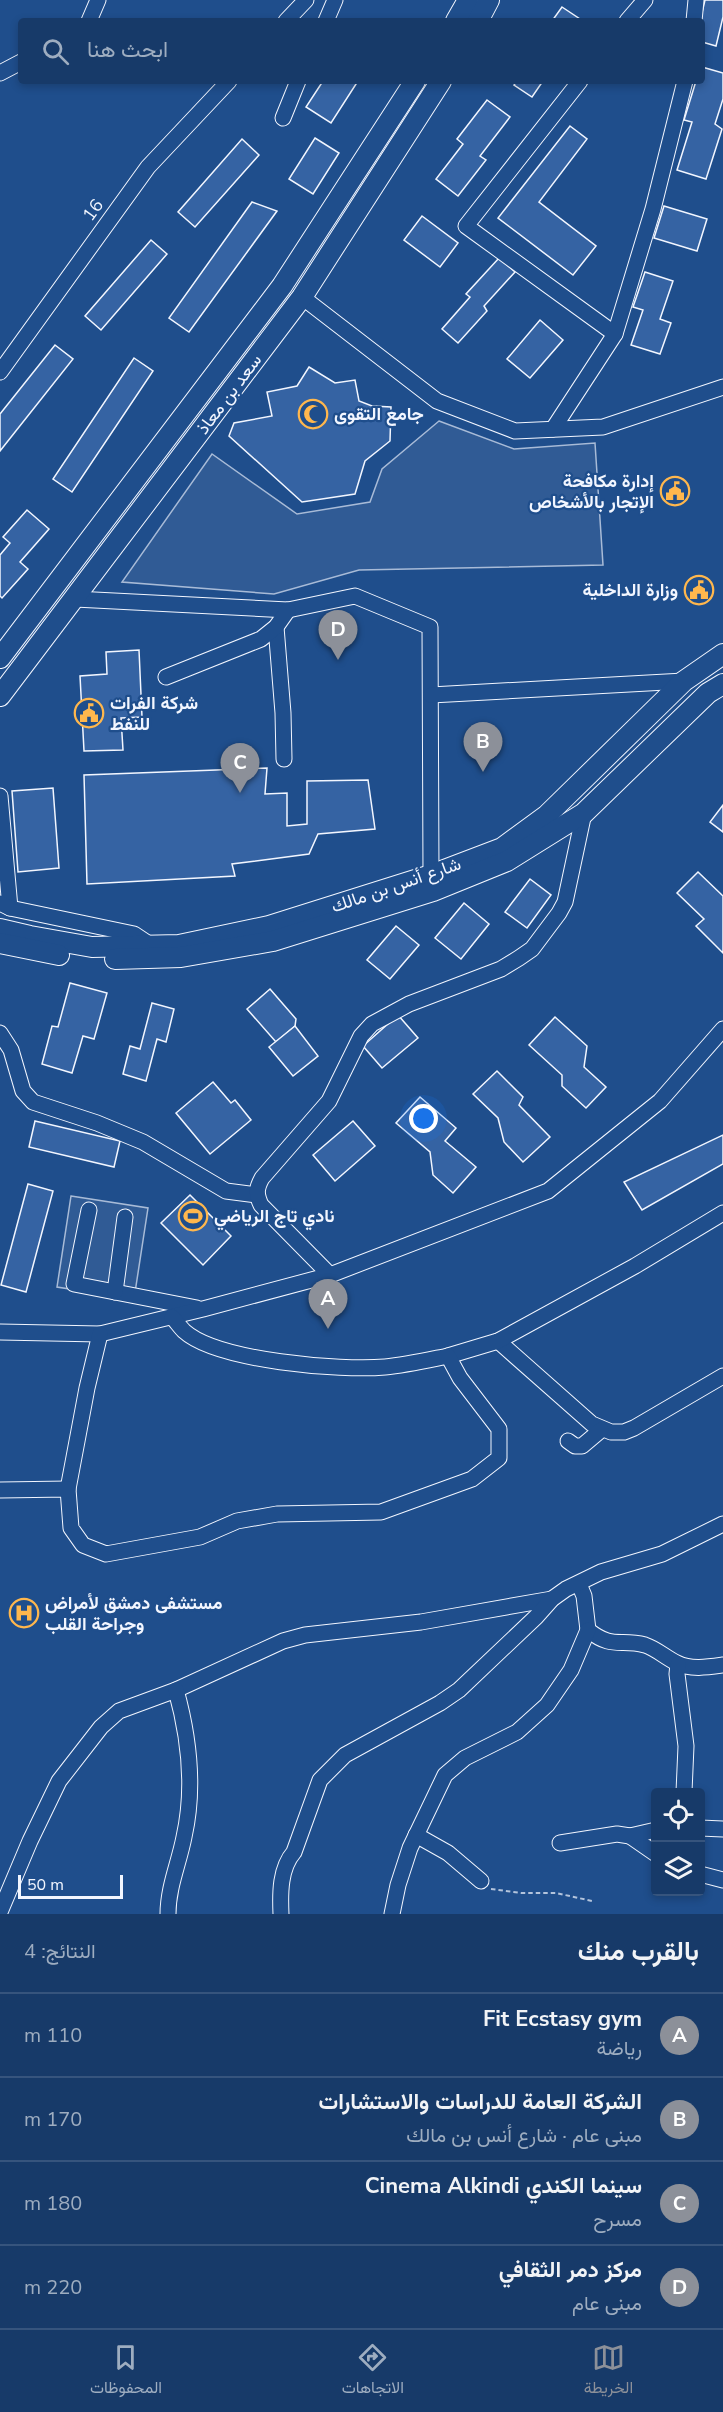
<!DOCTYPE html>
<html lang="ar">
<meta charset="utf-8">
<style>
:root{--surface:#173a69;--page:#20416f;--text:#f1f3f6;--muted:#9eadc0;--line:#36547d;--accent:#8c9099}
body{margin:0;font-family:"Nunito Sans",Vazirmatn,sans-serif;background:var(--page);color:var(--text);direction:rtl}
.controls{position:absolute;right:18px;bottom:18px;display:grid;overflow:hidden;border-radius:6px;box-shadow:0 3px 9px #0003}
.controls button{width:54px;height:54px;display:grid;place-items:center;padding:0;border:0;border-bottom:2px solid var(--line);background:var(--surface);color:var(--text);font:30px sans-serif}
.scale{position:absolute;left:18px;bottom:15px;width:105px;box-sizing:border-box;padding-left:6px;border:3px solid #f2f6ff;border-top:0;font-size:16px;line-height:21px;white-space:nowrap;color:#f2f6ff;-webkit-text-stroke:4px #1f4e8c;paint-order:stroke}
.you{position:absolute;left:424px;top:1119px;width:21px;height:21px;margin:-15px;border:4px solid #fff;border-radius:50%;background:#1a73e8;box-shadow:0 0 0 9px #1a73e833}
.badge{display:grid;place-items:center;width:39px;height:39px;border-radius:50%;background:var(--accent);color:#fff;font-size:20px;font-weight:700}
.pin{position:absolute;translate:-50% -50px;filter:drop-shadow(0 2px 3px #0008)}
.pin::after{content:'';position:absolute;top:32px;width:21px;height:18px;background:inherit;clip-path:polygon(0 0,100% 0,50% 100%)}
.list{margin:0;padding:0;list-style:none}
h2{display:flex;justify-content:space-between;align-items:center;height:78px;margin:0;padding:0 24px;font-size:26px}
h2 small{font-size:20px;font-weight:400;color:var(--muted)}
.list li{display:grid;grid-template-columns:39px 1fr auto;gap:18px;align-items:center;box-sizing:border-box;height:84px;padding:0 24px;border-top:2px solid var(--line)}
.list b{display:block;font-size:22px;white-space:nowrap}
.list p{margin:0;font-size:20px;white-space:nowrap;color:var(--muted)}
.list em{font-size:20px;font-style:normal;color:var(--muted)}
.icon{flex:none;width:33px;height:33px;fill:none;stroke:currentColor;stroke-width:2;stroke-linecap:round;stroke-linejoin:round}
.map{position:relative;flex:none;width:723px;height:1914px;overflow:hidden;direction:ltr}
.search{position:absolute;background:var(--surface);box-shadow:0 3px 9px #0003;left:18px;right:18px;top:18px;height:66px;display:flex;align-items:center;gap:15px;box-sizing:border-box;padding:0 21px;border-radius:6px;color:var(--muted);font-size:22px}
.sheet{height:414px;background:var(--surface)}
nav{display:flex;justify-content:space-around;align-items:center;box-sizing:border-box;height:84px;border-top:2px solid var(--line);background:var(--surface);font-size:16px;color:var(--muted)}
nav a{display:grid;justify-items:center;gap:3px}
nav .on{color:var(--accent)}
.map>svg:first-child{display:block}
.built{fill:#305b95;stroke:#a8bbd7;stroke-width:1.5}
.building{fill:#3563a3;stroke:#f2f6ff;stroke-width:1.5}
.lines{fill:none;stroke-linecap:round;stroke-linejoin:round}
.minor-casing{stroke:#f2f6ff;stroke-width:17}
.major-casing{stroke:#f2f6ff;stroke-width:22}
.path{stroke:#b3c4dc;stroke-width:2;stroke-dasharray:4.5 3;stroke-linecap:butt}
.minor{stroke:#1f4e8c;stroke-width:15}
.major{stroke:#1f4e8c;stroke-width:20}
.labels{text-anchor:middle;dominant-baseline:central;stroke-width:4.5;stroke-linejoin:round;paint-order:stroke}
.street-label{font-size:18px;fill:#f2f6ff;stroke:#1f4e8c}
.poi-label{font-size:18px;font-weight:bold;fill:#f2f6ff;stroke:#1f4e8c;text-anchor:start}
</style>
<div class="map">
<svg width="723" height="1914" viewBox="0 0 723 1914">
<rect width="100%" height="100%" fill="#1f4e8c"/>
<g class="built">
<polygon points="439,421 514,449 595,443 603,565 359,570 274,594 122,582 212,454 297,514 370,502 382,469"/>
<polygon points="71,1196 148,1208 134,1299 57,1287"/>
</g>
<g class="building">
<polygon points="705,0 723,0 723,17 716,46 702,42 702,21 700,21"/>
<polygon points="562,7 580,19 579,21 552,21"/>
<polygon points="702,67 723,73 723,99 715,124 722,129 706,179 677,170 692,122 684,120 696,81 702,81"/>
<polygon points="323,81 358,81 331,123 306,107"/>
<polygon points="517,81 543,81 532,97 514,85"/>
<polygon points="487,100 510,117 480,156 486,160 458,196 436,179 463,144 457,139"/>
<polygon points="570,126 587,139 539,202 596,246 573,275 498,218"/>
<polygon points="315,138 339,153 313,194 289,179"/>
<polygon points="242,139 259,155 195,227 178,212"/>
<polygon points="252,202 277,211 189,332 169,318"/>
<polygon points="664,206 707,219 697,251 654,238"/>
<polygon points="422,216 458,243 440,267 404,240"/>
<polygon points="151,240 167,254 101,330 85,316"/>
<polygon points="499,258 515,272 484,306 487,311 458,343 442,329 470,297 466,294"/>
<polygon points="645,272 673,281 660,319 671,323 660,354 631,345 643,310 633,307"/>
<polygon points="540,320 563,340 530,378 507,359"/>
<polygon points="55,345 73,359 0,451 0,414"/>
<polygon points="134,358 153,371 72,492 53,479"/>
<polygon points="309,367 335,383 355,380 359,401 372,406 391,407 390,441 365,461 355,494 302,502 229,436 234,423 272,416 267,392 297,386"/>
<polygon points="27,510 49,529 20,562 28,569 2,598 0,596 0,555 10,543 3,537"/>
<polygon points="139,650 142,717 121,718 123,750 84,751 80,676 107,674 106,652"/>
<polygon points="267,768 265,794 287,793 287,826 307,824 307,781 368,780 375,829 318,834 309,854 232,864 235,876 87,884 84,775"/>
<polygon points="53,788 59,868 18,872 12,791"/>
<polygon points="723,805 723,832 710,822"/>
<polygon points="698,872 723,896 723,953 696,926 704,919 677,893"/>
<polygon points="530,879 551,895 527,928 505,912"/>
<polygon points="464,903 489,924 461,959 435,938"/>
<polygon points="396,926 419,945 390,979 367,960"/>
<polygon points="70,983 107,993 94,1039 83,1036 72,1073 42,1064 52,1026 58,1027"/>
<polygon points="270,989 296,1019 295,1026 276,1042 247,1009"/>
<polygon points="152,1003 174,1009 166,1042 157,1039 146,1081 123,1074 130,1046 140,1049"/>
<polygon points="398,1015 418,1038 382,1068 363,1046"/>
<polygon points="555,1017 587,1046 584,1067 606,1087 586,1108 562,1086 562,1075 529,1045"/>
<polygon points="295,1026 318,1056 293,1076 269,1047"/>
<polygon points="497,1071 523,1097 519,1105 550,1137 523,1162 504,1142 498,1118 473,1094"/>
<polygon points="213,1082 231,1103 235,1100 251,1120 210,1154 176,1113"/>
<polygon points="420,1097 456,1128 445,1141 476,1167 453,1193 433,1175 430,1152 396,1123"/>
<polygon points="35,1121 120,1141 114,1167 29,1147"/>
<polygon points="353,1121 375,1146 335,1181 313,1155"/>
<polygon points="723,1135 723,1164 642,1210 624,1182"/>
<polygon points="28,1184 53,1191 26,1292 1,1285"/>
<polygon points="190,1195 231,1236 203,1265 161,1223"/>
</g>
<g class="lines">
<g class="minor-casing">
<g id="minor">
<polyline points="89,21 98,0"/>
<polyline points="286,21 306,0"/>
<polyline points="326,21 335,0"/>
<polyline points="627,21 645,0"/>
<polyline points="694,21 696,0"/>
<polyline points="0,73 21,62"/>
<polyline points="580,81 466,226 615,334"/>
<polyline points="283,118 298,81"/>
<polyline points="302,297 437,401 515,431 603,427 723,387"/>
<polyline points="0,372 148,167 229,81"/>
<polyline points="553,429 615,334 653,209 685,81"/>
<polyline points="75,599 288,610 355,596 430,627 431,875"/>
<polyline points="276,627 283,713 284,759"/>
<polyline points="166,677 261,639 276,627 288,610"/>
<polyline points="431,695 684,681"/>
<polyline points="0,796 10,908"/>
<polyline points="0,903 10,908 134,934 149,944"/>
<polyline points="0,1033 11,1050 23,1091 33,1102 97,1123 143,1142 226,1191 257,1195"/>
<polyline points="89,1210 74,1284 197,1308"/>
<path d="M 330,1275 L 261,1205 C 256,1194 256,1189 262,1178 L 329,1101 L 361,1036 L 372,1024 L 409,1004 L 501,969 L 519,958 L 532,949 L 559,913 L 565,902 L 584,813"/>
<polyline points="115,1292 125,1217"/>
<polyline points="0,1332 100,1334 203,1309 330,1275 548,1191 660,1101 723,1029"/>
<polyline points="498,1341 592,1424 611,1432 624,1432 634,1428 723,1376"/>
<polyline points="448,1356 498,1341 635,1266 723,1213"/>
<polyline points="568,1441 575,1446 582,1446 601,1430"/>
<polyline points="68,1489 87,1388 100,1334"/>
<path d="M 0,1490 L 68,1489 L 71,1528 L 83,1545 L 106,1554 L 200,1537 L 237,1521 L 277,1514 L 381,1512 L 472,1479 L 499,1458 L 499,1429 L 460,1378 L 448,1356 C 428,1360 406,1365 385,1367 C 341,1371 217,1361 184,1331 C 180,1327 176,1321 172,1317"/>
<path d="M 579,1584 L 584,1596 L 588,1630 C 613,1650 620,1638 645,1645 C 657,1649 666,1658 677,1663 C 690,1670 709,1667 723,1665"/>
<polyline points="678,1664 677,1674 686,1746 684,1792"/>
<polyline points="700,1828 723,1829"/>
<polyline points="416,1835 448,1853 481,1881"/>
<polyline points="630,1836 656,1854"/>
<polyline points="560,1843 617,1834 630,1836 656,1830"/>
<polyline points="700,1874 723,1880"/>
<polyline points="0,1912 30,1841 59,1781 101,1727 119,1711 176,1690 283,1641 305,1635 421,1622 552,1599"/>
<path d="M 168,1914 C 168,1887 179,1863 184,1837 C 195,1788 189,1737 176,1690"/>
<path d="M 281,1914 C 280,1893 280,1868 294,1852 L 320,1780 L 345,1755 L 440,1703 L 459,1690 L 536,1617 L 552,1599 L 566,1589 L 601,1572 L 662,1554 L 723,1524"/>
<polyline points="392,1914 398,1885 410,1848 445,1775 465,1758 517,1732 547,1705 571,1670 588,1630"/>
</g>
</g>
<g class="major-casing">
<g id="major">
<polyline points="456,21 468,0"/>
<polyline points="478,21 489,0"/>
<polyline points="0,658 282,286 415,81"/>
<polyline points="0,696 302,297 441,81"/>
<polyline points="0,929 30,936 92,947 179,945 269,926 431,875 502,848 547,815 684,681 723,654"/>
<polyline points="0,943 59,955"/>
<polyline points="115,959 181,957 273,941 433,891 507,861 584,813 708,693 723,684"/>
</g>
</g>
<polyline class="path" points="491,1889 521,1893 556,1893 592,1901"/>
<use href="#minor" class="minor"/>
<use href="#major" class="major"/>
</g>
<defs>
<g id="mosque-ring" transform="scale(1.5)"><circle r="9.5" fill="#1f4e8c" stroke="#ffb74d" stroke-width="1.5"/><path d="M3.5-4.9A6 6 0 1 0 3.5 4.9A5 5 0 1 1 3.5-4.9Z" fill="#ffb74d"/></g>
<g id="civic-ring" transform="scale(1.5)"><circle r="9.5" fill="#1f4e8c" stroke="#ffb74d" stroke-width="1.5"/><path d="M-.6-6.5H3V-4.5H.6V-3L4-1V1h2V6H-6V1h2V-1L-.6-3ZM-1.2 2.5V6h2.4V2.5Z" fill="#ffb74d"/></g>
<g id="stadium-ring" transform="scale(1.5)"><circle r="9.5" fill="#1f4e8c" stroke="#ffb74d" stroke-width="1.5"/><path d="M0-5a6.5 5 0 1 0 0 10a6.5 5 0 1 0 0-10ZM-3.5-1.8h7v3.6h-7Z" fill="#ffb74d"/></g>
<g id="hospital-ring" transform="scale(1.5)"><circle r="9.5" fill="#1f4e8c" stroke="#ffb74d" stroke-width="1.5"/><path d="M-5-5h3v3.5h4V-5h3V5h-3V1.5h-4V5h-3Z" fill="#ffb74d"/></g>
</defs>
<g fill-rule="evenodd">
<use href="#mosque-ring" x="313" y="414"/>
<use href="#civic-ring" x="675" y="491"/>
<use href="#civic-ring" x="699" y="590"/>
<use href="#civic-ring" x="89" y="713"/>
<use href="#stadium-ring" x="193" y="1216"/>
<use href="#hospital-ring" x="24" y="1613"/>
</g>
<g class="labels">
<g class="street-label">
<text transform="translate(93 210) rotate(-54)">16</text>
<text transform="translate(229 394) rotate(-53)">سعد بن معاذ</text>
<text transform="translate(396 885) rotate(-19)">شارع أنس بن مالك</text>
</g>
<g class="poi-label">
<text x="334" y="414">جامع التقوى</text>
<text x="654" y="481" text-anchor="end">إدارة مكافحة<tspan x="654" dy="21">الإتجار بالأشخاص</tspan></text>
<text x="678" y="590" text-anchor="end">وزارة الداخلية</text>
<text x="110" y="703">شركة الفرات<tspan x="110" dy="21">للنفط</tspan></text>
<text x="214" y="1216">نادي تاج الرياضي</text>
<text x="45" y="1603">مستشفى دمشق لأمراض<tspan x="45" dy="21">وجراحة القلب</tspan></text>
</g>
</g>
</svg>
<div class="controls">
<button><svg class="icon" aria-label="locate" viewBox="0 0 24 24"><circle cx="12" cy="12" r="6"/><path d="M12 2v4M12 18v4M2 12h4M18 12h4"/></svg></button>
<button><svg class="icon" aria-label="layers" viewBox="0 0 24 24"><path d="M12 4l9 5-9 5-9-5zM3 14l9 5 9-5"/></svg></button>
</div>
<div class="scale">50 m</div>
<div class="you"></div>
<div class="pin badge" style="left:328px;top:1329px">A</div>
<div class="pin badge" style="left:483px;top:772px">B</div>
<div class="pin badge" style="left:240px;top:793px">C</div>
<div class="pin badge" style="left:338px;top:660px">D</div>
<div class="search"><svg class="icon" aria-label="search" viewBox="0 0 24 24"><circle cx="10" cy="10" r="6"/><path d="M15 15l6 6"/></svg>ابحث هنا</div>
</div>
<section class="sheet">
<h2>بالقرب منك<small>النتائج: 4</small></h2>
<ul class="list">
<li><span class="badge">A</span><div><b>Fit Ecstasy gym</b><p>رياضة</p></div><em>110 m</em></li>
<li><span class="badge">B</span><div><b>الشركة العامة للدراسات والاستشارات</b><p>مبنى عام · شارع أنس بن مالك</p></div><em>170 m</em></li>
<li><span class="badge">C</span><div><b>سينما الكندي Cinema Alkindi</b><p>مسرح</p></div><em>180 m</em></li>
<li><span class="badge">D</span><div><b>مركز دمر الثقافي</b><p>مبنى عام</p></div><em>220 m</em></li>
</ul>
</section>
<nav>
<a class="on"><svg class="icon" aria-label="map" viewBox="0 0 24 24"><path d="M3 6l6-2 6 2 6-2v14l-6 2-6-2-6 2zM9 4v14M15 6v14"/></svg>الخريطة</a>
<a><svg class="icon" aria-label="directions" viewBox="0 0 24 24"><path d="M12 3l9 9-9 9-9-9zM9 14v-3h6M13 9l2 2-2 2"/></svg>الاتجاهات</a>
<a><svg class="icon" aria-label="saved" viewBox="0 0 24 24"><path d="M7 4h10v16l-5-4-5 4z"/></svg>المحفوظات</a>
</nav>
